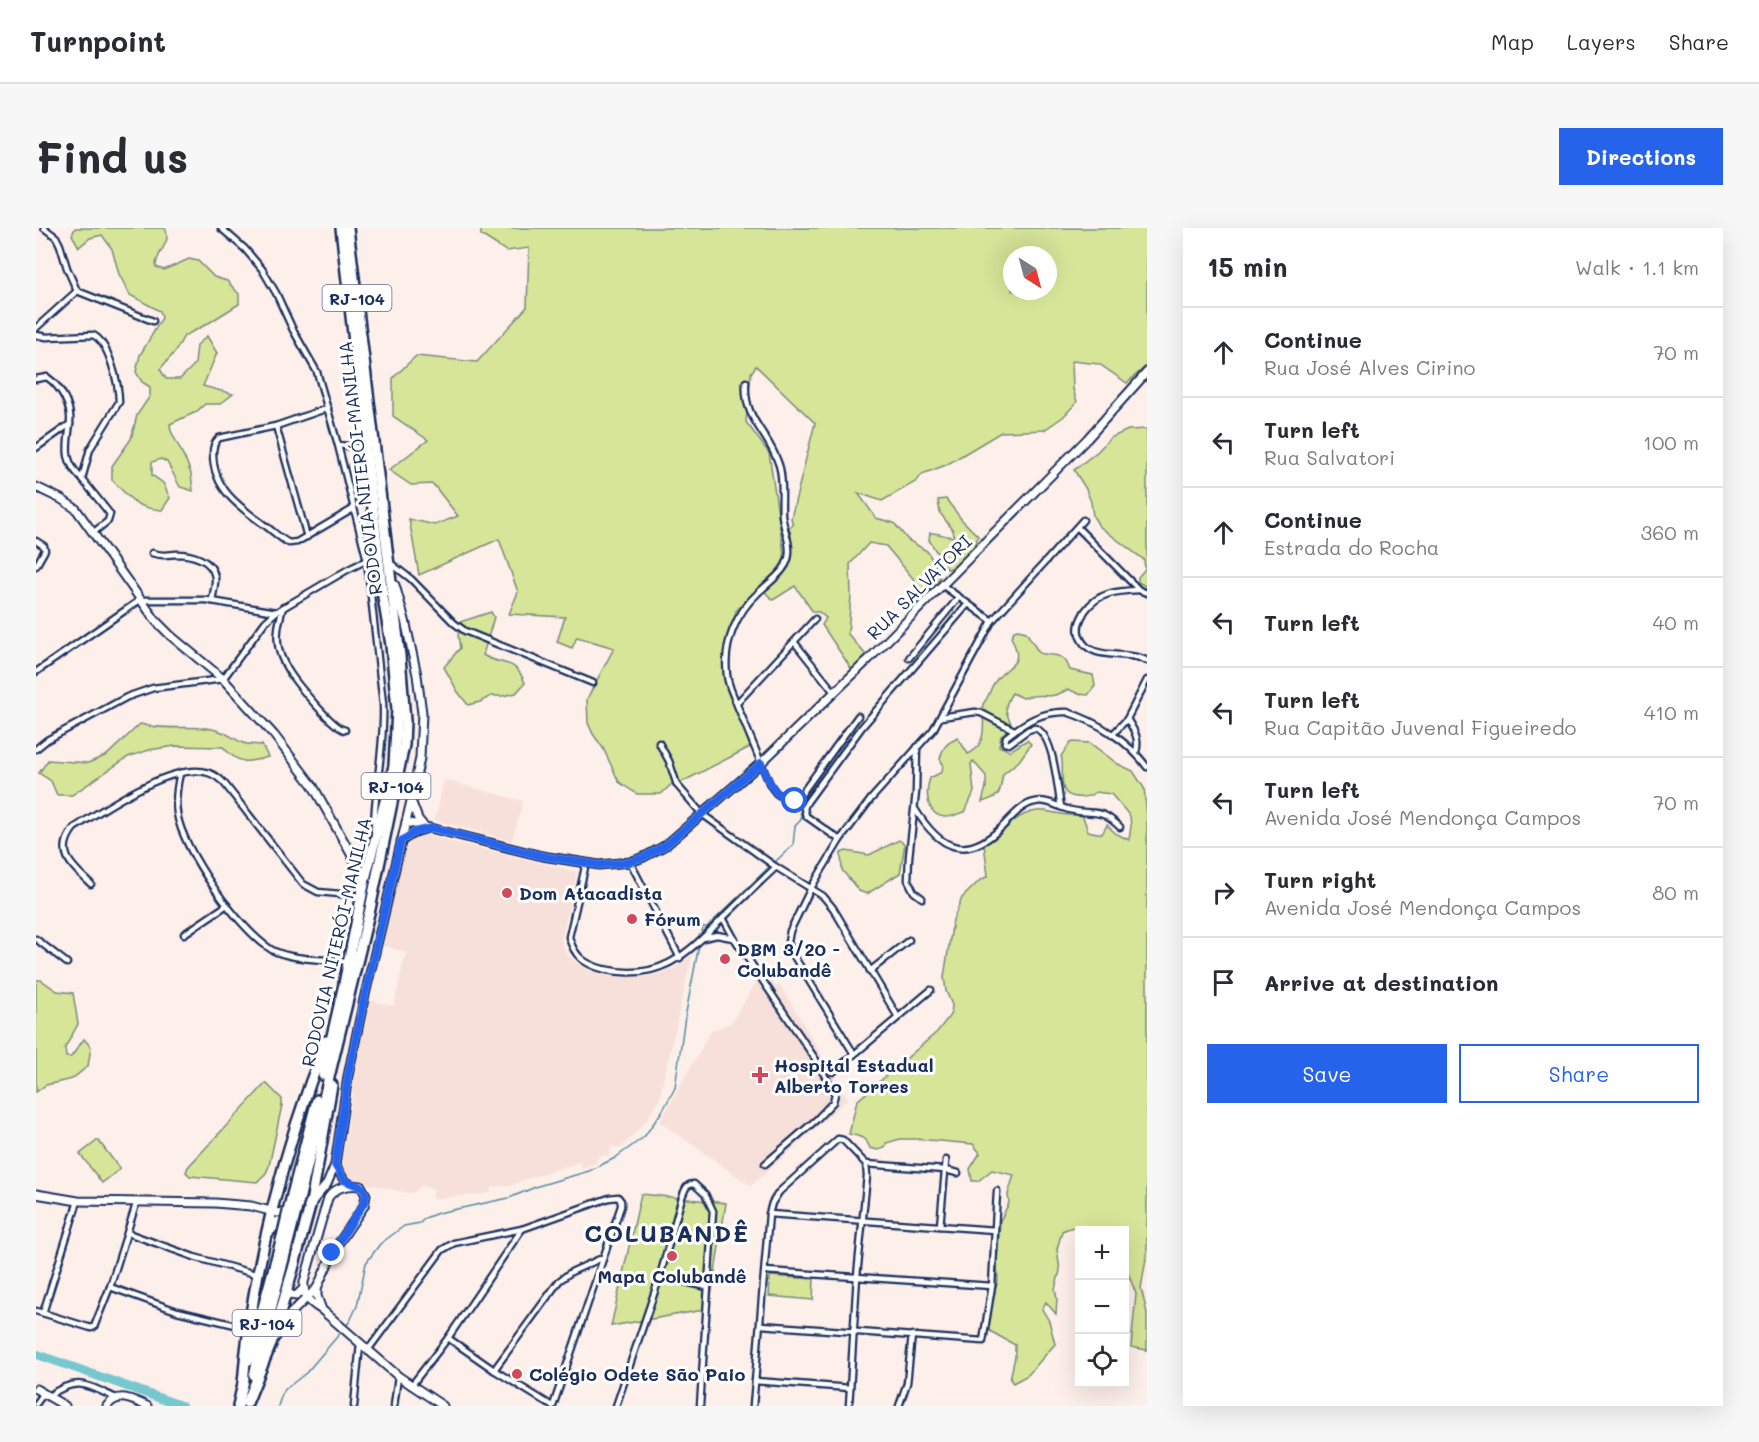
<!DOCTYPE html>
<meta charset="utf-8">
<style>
:root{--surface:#fff;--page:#f7f7f7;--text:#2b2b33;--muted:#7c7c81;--line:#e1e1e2;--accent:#2563eb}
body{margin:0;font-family:Mali,sans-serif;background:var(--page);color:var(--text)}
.controls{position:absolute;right:18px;bottom:18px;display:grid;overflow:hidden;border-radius:0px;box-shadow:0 6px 24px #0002}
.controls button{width:54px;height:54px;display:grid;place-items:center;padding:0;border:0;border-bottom:2px solid var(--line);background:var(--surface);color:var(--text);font:30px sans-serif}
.compass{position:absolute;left:967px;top:18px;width:54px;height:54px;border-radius:50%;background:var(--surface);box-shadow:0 6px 24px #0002;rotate:144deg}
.stop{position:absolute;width:18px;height:18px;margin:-14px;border:4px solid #2563eb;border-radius:50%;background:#fff}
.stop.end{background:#2563eb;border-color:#fff;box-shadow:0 2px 6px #0008}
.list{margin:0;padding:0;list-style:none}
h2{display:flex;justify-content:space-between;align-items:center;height:78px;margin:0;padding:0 24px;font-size:26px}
h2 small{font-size:20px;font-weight:400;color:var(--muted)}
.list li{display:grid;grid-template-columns:39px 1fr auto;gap:18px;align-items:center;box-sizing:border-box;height:90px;padding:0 24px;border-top:2px solid var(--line)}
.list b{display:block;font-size:22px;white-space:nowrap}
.list p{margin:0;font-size:20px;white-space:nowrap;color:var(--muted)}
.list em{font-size:20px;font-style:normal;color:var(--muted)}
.actions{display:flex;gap:12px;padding:18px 24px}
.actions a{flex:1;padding:14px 0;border:2px solid var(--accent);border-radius:0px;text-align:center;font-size:21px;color:var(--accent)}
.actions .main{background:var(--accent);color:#fff}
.icon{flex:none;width:33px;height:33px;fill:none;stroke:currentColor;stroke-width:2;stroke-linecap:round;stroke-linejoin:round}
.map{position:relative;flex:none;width:1111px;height:1178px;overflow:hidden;border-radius:0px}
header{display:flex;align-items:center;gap:36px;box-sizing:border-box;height:84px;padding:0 30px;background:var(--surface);border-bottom:2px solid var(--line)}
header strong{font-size:28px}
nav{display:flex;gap:33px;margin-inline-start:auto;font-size:21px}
.intro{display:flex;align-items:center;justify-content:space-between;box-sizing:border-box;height:144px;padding:0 36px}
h1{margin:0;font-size:42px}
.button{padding:15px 27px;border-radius:0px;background:var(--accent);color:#fff;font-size:21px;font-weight:700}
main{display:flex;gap:36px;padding:0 36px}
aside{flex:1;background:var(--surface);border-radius:0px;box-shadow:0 6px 24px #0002}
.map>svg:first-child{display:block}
.built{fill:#f7e0d9}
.green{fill:#d6e598;stroke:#788a7b;stroke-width:1.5;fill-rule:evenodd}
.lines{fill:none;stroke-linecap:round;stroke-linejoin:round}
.stream{stroke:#528aa1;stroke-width:1.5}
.river{stroke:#76c7ce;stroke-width:9}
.street-casing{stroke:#1b2f5e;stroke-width:9}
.secondary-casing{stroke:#1b2f5e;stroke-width:11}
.highway-casing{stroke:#1b2f5e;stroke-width:14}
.street{stroke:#fff;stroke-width:4.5}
.secondary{stroke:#fff;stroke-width:7}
.highway{stroke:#fff;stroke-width:9}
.highway-bridge-casing{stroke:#1b2f5e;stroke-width:14;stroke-linecap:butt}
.highway-bridge{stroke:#fff;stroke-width:9}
.route{stroke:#2563eb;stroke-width:8}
.poi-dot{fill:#d1495b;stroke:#fff;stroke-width:2}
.labels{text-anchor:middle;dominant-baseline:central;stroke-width:6;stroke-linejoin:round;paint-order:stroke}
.shield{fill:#fff;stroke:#5f6d8e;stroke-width:1.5}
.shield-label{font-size:16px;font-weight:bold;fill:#1b2f5e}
.street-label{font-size:18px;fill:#1b2f5e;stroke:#fff}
.poi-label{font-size:18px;font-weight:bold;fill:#1b2f5e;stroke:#fff;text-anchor:start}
.district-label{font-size:24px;font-weight:bold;letter-spacing:1.5px;fill:#1b2f5e;stroke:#fff}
</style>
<header>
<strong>Turnpoint</strong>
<nav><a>Map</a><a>Layers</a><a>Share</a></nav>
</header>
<div class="intro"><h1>Find us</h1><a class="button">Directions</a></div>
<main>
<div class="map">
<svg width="1111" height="1178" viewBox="0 0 1111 1178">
<rect width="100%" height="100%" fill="#fdefea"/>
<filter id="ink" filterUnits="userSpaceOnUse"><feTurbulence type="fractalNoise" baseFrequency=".0167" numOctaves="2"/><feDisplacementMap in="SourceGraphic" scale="12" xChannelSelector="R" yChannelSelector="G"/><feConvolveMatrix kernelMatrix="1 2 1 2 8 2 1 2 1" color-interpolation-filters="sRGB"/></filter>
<g filter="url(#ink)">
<g class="built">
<polygon points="408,552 487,573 476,613 399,592"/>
<polygon points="385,606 541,644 525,713 531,727 549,741 582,749 608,749 623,746 641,739 656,727 623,872 610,893 585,920 576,918 572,928 566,927 560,932 561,935 546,940 544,934 488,952 474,958 455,959 455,965 396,971 398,961 385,958 379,964 372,965 320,953 309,946 306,936 322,830 333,772 358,778 370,724 345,717 359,653 374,611"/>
<polygon points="728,742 740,760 744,757 812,871 715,958 624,894 675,803 695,795"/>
</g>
<g class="green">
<path d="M 39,0 L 129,0 C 137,15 119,25 120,39 L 128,42 L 153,31 L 162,33 L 178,49 L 191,53 L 203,66 L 203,76 L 171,96 L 148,108 L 139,124 L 124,141 L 130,151 L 144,151 L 159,136 L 161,117 L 171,108 L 181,125 L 167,158 L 197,166 L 184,176 L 169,176 L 160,184 L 134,196 L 135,203 L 151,235 L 155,246 L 157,263 L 144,259 L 131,234 L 125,231 L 116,234 L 116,247 L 127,255 L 134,270 L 126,282 C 97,280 95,270 76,252 L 76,238 L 95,211 L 101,187 L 114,168 L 114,159 L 106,154 L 100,144 L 104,127 L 126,90 L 124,83 L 94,67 L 83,46 L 76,21 L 66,7 L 54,10 L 43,19 L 36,7 Z"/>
<path d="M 445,0 L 1111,0 L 1111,137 L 1091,155 L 1063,136 L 1036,133 L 1037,161 L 1041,174 L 1027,189 L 1008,202 L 965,204 L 910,237 L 886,246 L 881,253 L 846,273 L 822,265 L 840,290 L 858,295 L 872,312 L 891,323 L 899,336 L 904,350 L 886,368 L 881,363 L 880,354 L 850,318 L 833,315 L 814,336 L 815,368 L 812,406 L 830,427 L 816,442 L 786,397 L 790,390 L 783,384 L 777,384 L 759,358 L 737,372 L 729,364 C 756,338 761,339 753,299 L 757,297 L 755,290 L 779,195 L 720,138 L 715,145 L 710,194 L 733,225 L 749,333 L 746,339 L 700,383 L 688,429 L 689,455 L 706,493 L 714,519 L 644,555 L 641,551 L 625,566 L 601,566 L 583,554 L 567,520 L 557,506 L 552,495 L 551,471 L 578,420 L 541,409 L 536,420 L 521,414 L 529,389 L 473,386 L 482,364 L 463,311 L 383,347 L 373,291 L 399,297 L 422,288 L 397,256 L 375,257 L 353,242 L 392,212 L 357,188 L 357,150 L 380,128 L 441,134 L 491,79 L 493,20 L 470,23 L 445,7 ZM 976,27 L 1012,27 L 1012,63 L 976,63 Z"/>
<polygon points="1111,201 1111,359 1102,354 1102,349 1109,341 1108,332 1063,298 1057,288 1055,274 1050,261 1038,242 1062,223 1074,210 1092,202"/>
<path d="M 910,271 L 926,292 L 942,308 C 939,321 924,339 911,341 L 893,312 L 894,305 C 901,304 910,309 918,309 L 917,302 L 904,285 L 902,272 Z"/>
<path d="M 455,384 L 458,389 L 447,427 C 466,439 479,429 489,455 L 480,465 L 467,468 L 455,468 L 444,474 L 432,477 L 422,464 L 408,439 L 424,420 L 422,407 L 424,394 Z"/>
<path d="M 982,402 L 990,404 L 1003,425 C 1019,429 1027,423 1034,442 L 1057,447 L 1059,458 L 1052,467 L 1043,466 L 1032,461 C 1012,474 1006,463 987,470 L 976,465 C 966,481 970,483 976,498 L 965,508 L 963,518 L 974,523 L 991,512 L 995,516 L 983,533 L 967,546 C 963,565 967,568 946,574 L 950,559 L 950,548 L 937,533 L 935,536 L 938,564 L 929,584 C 923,585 916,589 910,589 C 890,588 889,564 894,550 L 906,544 L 907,536 L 904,531 C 907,518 911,515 922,510 L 932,526 C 952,517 947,495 947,476 C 954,468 953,463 958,455 C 972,434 990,440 975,409 L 978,403 Z"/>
<path d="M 104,496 C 128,503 152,497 176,501 C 192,504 195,510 207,515 C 212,517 220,516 226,517 L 232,529 C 211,535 203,537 187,519 L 139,518 L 113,522 L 92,529 L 36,567 L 21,567 L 15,553 L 3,545 L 12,532 L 52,535 L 71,527 Z"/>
<path d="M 1035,514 L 1054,515 L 1082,536 L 1097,543 L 1108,560 L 1111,588 L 1111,1025 L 1105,1060 L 1111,1085 L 1111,1122 L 1095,1119 L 1100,1066 L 1089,1037 L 1088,1002 C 1078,1002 1064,1005 1054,1002 C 1040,998 1041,997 1026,1003 L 1021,1021 L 1024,1043 L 1019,1061 L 1021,1071 L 1020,1086 L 1010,1074 L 1006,1081 L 1013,1093 L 1019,1116 L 992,1147 L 977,1155 L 974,1151 L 979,1129 L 979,1117 L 952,1102 L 951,1092 L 962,1052 L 961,1033 L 964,993 L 973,975 L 972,966 L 978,947 L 956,942 L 942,953 L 936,953 L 934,941 L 944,925 L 937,916 L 882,911 L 864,911 L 850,915 L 849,920 L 842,922 L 834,920 C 830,909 823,908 813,906 L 821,873 L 901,804 L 915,786 L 916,777 L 910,763 L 908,749 L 917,692 L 926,670 L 943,653 L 952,648 L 948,616 C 966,603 986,580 1009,583 C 1022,585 1033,589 1046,586 L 1052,603 L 1066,606 L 1071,597 L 1079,605 L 1093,612 L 1095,598 L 1094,588 L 1075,566 L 1060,564 C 1054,568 1049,570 1041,569 C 1018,568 1030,541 1025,528 Z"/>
<polygon points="863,612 869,616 864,645 831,666 823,663 806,642 805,625 810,623 833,627"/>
<polygon points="0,752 5,752 21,763 37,765 42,796 29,820 30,829 35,829 48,811 55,819 52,838 36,851 10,857 0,864"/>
<polygon points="230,855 246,871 246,877 233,938 230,945 221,954 154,948 150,944 152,939"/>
<polygon points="62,912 84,941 66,955 44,926"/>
<polygon points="605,966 690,975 673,1081 575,1098"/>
<polygon points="734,1048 778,1051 777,1072 733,1068"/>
</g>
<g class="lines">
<g class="stream">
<polyline points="740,633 757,617 759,598 765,592 764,577 828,491 895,415 919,384"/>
<polyline points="665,709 667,699 671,699 733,639"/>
<polyline points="309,1099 314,1093 321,1078 330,1035 344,1016 368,998 384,995 389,990 402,985 473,970 502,958 553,943 579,930 608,909 627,882 639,860 648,795 663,717"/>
<polyline points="242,1178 247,1163 270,1145 306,1103"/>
</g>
<polyline class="river" points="0,1126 146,1178"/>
<g class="street-casing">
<g id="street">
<polyline points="8,0 20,9 24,17 31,40 41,63 117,93"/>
<path d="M 185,0 L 209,21 L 226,41 L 240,65 L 257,102 L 281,144 L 302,217 L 331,332 L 347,476 C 349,518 338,561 338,603"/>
<polyline points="0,100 41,63"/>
<path d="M 0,107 L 10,109 L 57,107 C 73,114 83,157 83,174 L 54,221 L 46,251 L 74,286 L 72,293 L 58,304"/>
<path d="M 0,151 L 11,149 C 25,159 36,178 34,196 L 0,220"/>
<path d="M 710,154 C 707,192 732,203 743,237 C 748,252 745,271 746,287 C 747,299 753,310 753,322 C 754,342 734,353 722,365 C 700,385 687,416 691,447 C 692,458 697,466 701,477 C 712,503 723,530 734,557 L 740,565 L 753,574 L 759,573 L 764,568 L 822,488"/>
<path d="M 292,180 L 240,198 L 183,210 C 178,215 177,219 177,226 C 177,260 202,278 227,296 C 236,302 243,310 253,315 L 261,314 L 317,281"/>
<path d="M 34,196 C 31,220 27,232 46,251"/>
<polyline points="240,198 271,309"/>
<polyline points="302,217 329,220"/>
<polyline points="1041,299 1103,362 1111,365"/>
<polyline points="0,313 8,318 9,322 0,338"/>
<path d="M 116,325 C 125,328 131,327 140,326 C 155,326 176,331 179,349 C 180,356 177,365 176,373"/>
<polyline points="353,334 375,351 418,395 429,403 557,455"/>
<polyline points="906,357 956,393"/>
<path d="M 1103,362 C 1082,363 1062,364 1049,383 C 1044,392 1040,399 1044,409 C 1054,435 1092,421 1111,433"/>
<path d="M 247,379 C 244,391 240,403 242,416 C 243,425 247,434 252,442 C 259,454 297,500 309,502"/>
<polyline points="759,415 798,464"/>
<polyline points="873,430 923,369"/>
<polyline points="0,444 104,372 170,372 240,384"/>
<polyline points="701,475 779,391"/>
<polyline points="905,489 939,484 945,485 978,502"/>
<polyline points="1076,507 1091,491"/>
<polyline points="623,515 633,533 641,557 666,586 740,639 787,668 797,680 862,789"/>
<path d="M 969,515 L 970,509 C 989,494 1006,483 1031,484 C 1062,494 1092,513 1111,539"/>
<path d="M 969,515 L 973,516 L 992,502 L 999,500 C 1018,506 1021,559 1025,579"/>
<polyline points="881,519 880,564 873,629 872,652 878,664 886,670"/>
<polyline points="0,521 11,512 91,469 117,460 187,451 229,394 240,384 311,342 331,332 343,330"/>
<path d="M 1100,524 C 1104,511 1098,502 1091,491 L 1111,452"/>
<path d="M 144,545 C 141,558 139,572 141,585 C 146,622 204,703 236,722 C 255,732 290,731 313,734"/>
<path d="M 879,581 C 903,620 929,635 966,599 C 975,590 986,576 999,574 C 1011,571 1022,579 1034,582 C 1059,588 1062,578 1084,599"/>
<polyline points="804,612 770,588 768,580 771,574 826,499 932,376"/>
<polyline points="594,634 644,730"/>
<path d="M 550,635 L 533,709 C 538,728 548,736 567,741 C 624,754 650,727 687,690 C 704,673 722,656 740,639"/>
<path d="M 55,656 C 37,639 18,625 38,600 C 68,581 137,533 173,545 C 179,547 184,551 188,555 L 267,656 L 282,664 L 326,668"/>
<polyline points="687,690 698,710 780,832 799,866 797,874 780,892 729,936"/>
<polyline points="148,706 191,677"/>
<polyline points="667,710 681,707 697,710"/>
<polyline points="0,711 31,735"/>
<polyline points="834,743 873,712"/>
<polyline points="818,826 756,725 752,714 754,703 775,660 804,612 835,571 897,502 956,393 1047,292"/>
<polyline points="797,844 895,762"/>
<polyline points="830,936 909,942 922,945"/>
<polyline points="733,986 959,1002"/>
<polyline points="904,998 910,932"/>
<polyline points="92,1005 158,1029 223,1047"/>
<polyline points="729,1043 956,1058"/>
<polyline points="624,1048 671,1059"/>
<polyline points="74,1059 141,1083 212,1100"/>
<polyline points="0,1083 55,1100 58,1099 74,1059 101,973"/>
<polyline points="7,1085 42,973"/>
<polyline points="725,1097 947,1113 956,1058 961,963"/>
<polyline points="412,1110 458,1142 516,1178"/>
<polyline points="332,1122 406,1022 418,1015 486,1001 573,970 582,969 585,973 585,978 517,1178"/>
<polyline points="458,1142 523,1053 535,1044 566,1030"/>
<polyline points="719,1153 814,1160"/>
<polyline points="375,1158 412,1110 486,1001"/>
<path d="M 13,1168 C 41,1148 51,1157 80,1170"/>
<polyline points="0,1176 8,1165"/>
<polyline points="318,1178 324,1116"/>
<polyline points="358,1178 362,1148"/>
<path d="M 580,1178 L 624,1048 L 646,969 C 649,962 650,956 658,956 L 669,966 L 677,983 L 664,1178"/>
<polyline points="717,1178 733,986 736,975 743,964 802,911 807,912 830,936 831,948 821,1048 813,1178"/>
<polyline points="863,1178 871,1155 876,1107"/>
</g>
</g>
<g class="secondary-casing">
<g id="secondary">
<polyline points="0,259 25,271 40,281 120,393 135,408 187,451 238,507 277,558 329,651"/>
<polyline points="376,575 382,591 387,597"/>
<polyline points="370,594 506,628 563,637 594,634 608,629 630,617 725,535 833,431 1051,211 1111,144"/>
<polyline points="365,613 379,604 392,600"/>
<polyline points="299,937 308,952 315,957"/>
<polyline points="0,966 42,973 179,975 215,978 242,985 275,975 291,956 299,937 312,848 328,771 375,573 384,530 386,485 381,447 369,392 359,357"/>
<polyline points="251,1063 255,1067 260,1068 268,1060"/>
<path d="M 286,1082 L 281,1068 L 281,1060 L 298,1022 L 328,978 L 330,967 L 325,958 C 313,956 299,959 292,970 L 268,1054 C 267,1069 274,1075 286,1082 L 362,1148 L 407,1178"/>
<polyline points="240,1109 255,1085 281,1060"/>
<polyline points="0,1161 29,1178"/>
<path d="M 71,1178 C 83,1163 96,1172 111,1178"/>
</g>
</g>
<g class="highway-casing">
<g id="highway">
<polyline points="287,847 308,756 329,651 358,538 361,481 355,417 347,369 305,0"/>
<polyline points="256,967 281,872"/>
<polyline points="264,968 334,681 368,517 369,493 364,428 312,0"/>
<polyline points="231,1006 242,994 254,993"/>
<polyline points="213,1132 246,1009"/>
<polyline points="218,1147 253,1011"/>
<path d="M 207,1156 C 215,1044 249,917 290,813"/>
<polyline points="211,1175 235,1116 257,1041 275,975 296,857"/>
<polyline points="202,1178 208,1151"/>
</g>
</g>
<use href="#street" class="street"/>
<use href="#secondary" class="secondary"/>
<use href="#highway" class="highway"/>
<g class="highway-bridge-casing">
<g id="highway-bridge">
<polyline points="246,1009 256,967"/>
<polyline points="253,1011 264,968"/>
</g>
</g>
<use href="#highway-bridge" class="highway-bridge"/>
</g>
</g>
<g class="lines" filter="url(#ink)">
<path class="route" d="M 296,1025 L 329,973 L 330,967 L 327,960 L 308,952 L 299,937 L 312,848 L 328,771 L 365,613 L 379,604 L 396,600 L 506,628 L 563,637 L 594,634 L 608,629 L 630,617 L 725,535 C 732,551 736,565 753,574 L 759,573"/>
</g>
<g class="poi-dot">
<circle cx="471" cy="665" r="6"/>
<circle cx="596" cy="691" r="6"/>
<circle cx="689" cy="731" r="6"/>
<path d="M721 838h6v6h6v6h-6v6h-6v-6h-6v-6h6z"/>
<circle cx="636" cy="1028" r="6"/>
<circle cx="481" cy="1146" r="6"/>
</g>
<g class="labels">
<g class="shield">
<rect x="286.5" y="57" width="69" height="26" rx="4.5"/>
<rect x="325.5" y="545" width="69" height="26" rx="4.5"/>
<rect x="196.5" y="1082" width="69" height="26" rx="4.5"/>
</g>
<g class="shield-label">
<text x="321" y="70">RJ-104</text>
<text x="360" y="558">RJ-104</text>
<text x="231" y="1095">RJ-104</text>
</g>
<g class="street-label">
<text transform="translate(324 240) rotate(-97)">RODOVIA NITERÓI-MANILHA</text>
<text transform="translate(883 359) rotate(-45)">RUA SALVATORI</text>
<text transform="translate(300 714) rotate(-77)">RODOVIA NITERÓI-MANILHA</text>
</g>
<g class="poi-label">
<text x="483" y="665">Dom Atacadista</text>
<text x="608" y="691">Fórum</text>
<text x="701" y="721">DBM 3/20 -<tspan x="701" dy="21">Colubandê</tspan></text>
<text x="738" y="837">Hospital Estadual<tspan x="738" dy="21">Alberto Torres</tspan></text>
<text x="636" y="1048" text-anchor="middle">Mapa Colubandê</text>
<text x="493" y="1146">Colégio Odete São Paio</text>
</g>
<g class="district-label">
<text x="631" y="1004">COLUBANDÊ</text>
</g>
</g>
</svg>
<div class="controls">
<button>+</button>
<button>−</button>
<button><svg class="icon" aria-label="locate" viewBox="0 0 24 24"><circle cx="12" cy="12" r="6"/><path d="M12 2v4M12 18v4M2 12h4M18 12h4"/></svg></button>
</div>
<svg class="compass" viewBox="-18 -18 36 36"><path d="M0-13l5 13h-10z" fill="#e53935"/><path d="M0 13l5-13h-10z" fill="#7c7c81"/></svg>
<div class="stop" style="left:759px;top:573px"></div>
<div class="stop end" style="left:296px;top:1025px"></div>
</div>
<aside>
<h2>15 min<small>Walk · 1.1 km</small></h2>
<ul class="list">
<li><svg class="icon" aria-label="ahead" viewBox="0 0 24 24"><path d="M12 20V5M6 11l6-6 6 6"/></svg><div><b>Continue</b><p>Rua José Alves Cirino</p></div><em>70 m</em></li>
<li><svg class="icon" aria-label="left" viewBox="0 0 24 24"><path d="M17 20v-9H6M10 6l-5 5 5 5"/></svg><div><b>Turn left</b><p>Rua Salvatori</p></div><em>100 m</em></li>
<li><svg class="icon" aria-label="ahead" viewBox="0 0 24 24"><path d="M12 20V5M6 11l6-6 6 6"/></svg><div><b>Continue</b><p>Estrada do Rocha</p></div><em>360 m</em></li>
<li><svg class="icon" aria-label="left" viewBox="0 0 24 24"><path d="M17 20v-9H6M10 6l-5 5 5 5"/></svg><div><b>Turn left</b></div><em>40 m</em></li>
<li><svg class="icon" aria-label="left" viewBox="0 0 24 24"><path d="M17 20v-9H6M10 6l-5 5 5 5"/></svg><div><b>Turn left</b><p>Rua Capitão Juvenal Figueiredo</p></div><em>410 m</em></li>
<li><svg class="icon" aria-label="left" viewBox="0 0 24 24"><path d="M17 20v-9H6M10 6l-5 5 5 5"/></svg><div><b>Turn left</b><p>Avenida José Mendonça Campos</p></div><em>70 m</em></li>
<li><svg class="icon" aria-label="right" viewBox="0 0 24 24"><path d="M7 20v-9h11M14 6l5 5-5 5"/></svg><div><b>Turn right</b><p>Avenida José Mendonça Campos</p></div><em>80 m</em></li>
<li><svg class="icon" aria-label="arrive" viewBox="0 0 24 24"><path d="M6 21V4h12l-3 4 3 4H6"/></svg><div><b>Arrive at destination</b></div></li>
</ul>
<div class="actions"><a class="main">Save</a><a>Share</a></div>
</aside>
</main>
